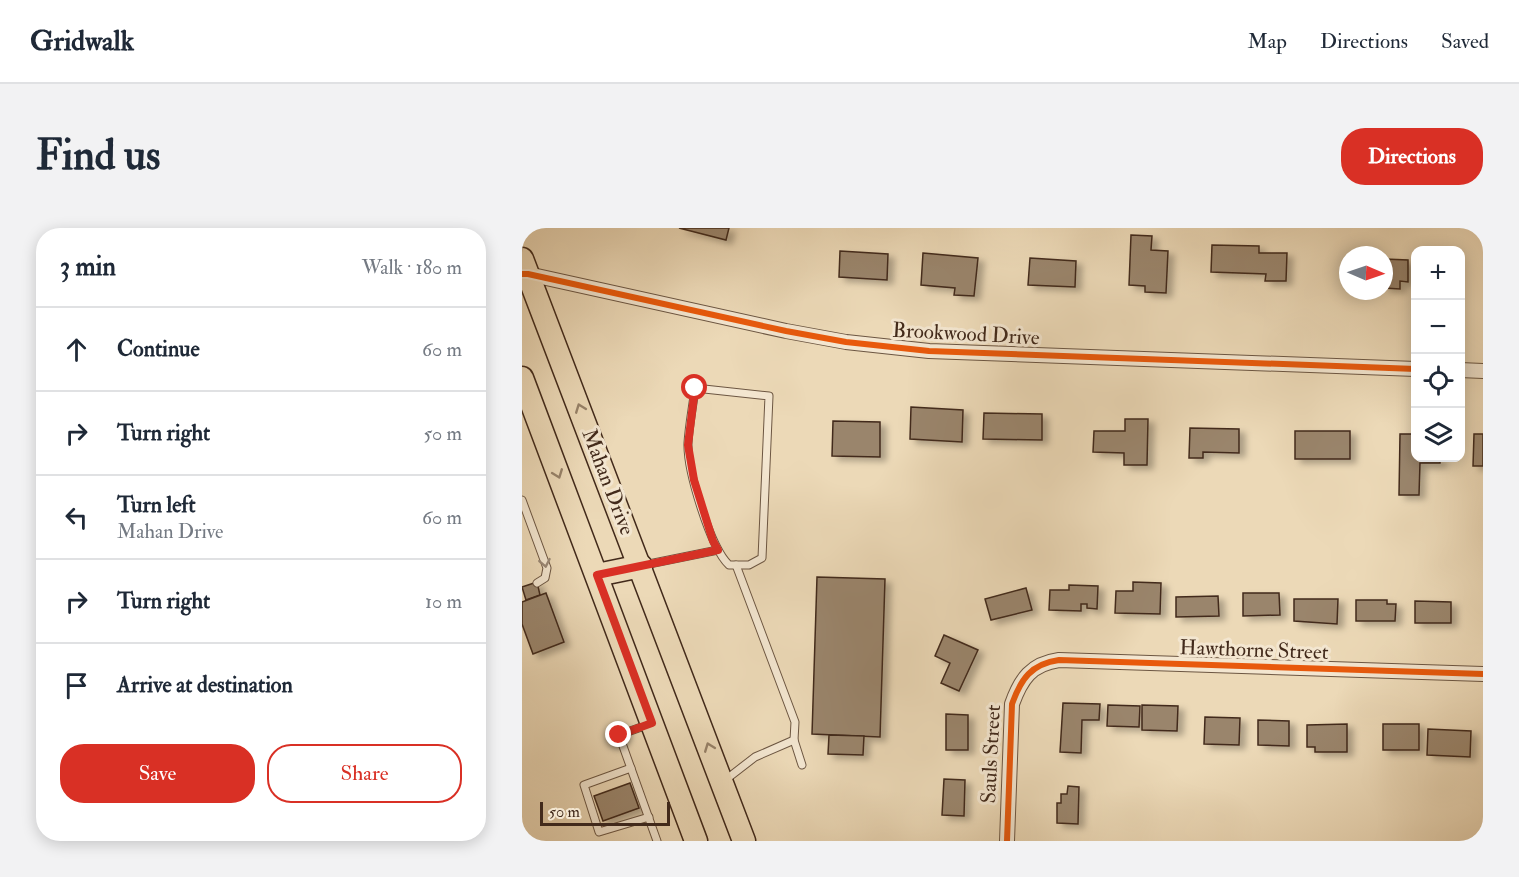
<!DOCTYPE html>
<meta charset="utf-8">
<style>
:root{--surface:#fff;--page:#f2f2f3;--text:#1f2937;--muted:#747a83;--line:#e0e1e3;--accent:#d93025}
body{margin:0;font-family:"IM FELL Double Pica",serif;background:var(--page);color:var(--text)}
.controls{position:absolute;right:18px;top:18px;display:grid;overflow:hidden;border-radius:12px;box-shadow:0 3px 15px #0003}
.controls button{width:54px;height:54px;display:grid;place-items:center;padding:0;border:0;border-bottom:2px solid var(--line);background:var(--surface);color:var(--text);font:30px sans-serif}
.compass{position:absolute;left:817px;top:18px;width:54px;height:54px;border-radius:50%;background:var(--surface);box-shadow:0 3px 15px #0003;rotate:92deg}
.scale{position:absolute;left:18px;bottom:15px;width:130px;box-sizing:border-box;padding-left:6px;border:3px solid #422a1b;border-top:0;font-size:16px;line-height:21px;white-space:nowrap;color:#422a1b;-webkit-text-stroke:4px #f3e6d0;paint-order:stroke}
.stop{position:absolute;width:18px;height:18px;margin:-14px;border:4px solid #d93025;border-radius:50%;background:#fff}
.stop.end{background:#d93025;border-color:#fff;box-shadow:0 2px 6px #0008}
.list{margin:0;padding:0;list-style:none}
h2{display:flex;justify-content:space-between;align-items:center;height:78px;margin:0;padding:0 24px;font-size:26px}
h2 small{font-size:20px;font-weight:400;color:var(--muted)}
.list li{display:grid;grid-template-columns:39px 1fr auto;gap:18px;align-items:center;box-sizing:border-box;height:84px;padding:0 24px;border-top:2px solid var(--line)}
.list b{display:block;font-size:22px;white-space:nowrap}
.list p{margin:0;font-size:20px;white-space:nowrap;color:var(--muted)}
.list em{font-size:20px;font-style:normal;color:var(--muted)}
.actions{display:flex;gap:12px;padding:18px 24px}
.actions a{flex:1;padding:14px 0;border:2px solid var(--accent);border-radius:24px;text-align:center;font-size:21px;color:var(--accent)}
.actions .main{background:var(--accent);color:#fff}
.icon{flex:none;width:33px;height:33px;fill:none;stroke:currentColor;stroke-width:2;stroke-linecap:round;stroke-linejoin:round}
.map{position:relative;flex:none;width:961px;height:613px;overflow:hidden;border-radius:24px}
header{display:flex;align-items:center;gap:36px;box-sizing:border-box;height:84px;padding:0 30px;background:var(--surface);border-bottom:2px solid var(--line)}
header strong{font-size:28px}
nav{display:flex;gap:33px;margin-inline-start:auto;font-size:21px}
.intro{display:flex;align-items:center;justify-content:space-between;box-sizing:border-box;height:144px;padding:0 36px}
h1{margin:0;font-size:42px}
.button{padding:15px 27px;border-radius:24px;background:var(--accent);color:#fff;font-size:21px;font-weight:700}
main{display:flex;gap:36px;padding:0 36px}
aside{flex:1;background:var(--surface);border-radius:24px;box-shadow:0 3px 15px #0003}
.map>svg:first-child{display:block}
.building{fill:#9a856c;stroke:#422a1b;stroke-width:1.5;filter:url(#shadow)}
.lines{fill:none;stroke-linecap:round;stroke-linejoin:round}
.lane-casing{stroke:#6c5642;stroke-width:9}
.street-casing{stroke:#6c5642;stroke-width:16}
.primary-casing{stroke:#422a1b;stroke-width:25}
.lane{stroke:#f3e6d0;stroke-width:7}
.street{stroke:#f3e6d0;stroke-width:14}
.primary{stroke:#ecd9b7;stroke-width:22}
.cycleway-casing{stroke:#f3e6d0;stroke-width:10}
.cycleway{stroke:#e8590c;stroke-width:6}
.oneway{stroke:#978269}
.oneway2{stroke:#9a8876}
.route{stroke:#d93025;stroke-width:8}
.labels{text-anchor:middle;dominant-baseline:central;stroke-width:6;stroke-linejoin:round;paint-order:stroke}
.street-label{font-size:21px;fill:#422a1b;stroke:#f3e6d0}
</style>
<header>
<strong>Gridwalk</strong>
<nav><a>Map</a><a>Directions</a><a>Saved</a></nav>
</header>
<div class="intro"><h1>Find us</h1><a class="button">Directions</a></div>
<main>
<aside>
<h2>3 min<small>Walk · 180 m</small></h2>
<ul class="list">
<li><svg class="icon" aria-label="ahead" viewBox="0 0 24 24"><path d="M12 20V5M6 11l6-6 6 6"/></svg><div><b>Continue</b></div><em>60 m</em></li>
<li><svg class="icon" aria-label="right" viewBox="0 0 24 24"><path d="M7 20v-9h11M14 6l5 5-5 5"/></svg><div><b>Turn right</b></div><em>50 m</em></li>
<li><svg class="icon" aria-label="left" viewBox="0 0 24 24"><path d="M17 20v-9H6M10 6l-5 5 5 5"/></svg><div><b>Turn left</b><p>Mahan Drive</p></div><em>60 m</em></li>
<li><svg class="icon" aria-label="right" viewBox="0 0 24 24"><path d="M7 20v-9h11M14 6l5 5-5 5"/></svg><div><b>Turn right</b></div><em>10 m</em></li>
<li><svg class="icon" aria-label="arrive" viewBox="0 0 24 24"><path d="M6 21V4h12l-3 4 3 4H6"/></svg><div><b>Arrive at destination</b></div></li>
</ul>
<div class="actions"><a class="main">Save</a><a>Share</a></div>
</aside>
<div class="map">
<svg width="961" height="613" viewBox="0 0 961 613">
<defs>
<filter id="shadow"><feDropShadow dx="6" dy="4" stdDeviation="3" flood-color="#0004"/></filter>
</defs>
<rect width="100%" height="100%" fill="#ecd9b7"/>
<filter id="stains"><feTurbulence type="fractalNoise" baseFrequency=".00333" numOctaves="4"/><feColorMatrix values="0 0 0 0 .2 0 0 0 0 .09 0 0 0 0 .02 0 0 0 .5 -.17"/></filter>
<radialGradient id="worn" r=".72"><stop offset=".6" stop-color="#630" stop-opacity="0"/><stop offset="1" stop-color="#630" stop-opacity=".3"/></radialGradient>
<g class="building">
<polygon points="157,0 207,0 204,12"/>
<polygon points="609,7 630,8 629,22 646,23 644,65 623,64 623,58 607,57"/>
<polygon points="690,17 737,18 737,25 765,25 764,53 743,53 744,46 689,44"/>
<polygon points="318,23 366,26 365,52 317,49"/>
<polygon points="401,25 456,30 452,68 432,67 433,60 399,57"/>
<polygon points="508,30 554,33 553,59 506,57"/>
<polygon points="862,31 886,32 886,54 878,53 878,61 862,60"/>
<polygon points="389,179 441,182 440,214 388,211"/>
<polygon points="462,185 520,186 520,212 461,211"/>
<polygon points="603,191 626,191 625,237 602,237 602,225 571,224 572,203 603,203"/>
<polygon points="311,193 358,194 358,229 310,228"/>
<polygon points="668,200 717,201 717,225 681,224 681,230 667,230"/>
<rect x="773" y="203" width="55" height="28"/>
<polygon points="878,206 894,206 894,230 918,230 918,235 898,235 897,267 877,267"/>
<polygon points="952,206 961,206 961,238 951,238"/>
<polygon points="295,349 363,351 358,509 290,506"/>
<polygon points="15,354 18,367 4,372 0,359"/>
<polygon points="611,354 639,355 638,386 593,385 594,363 611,363"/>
<polygon points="547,357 576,358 575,381 565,380 565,376 559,376 559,383 527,382 528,362 547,362"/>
<polygon points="504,360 510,382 469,392 463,371"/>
<polygon points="24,365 42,414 11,426 0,396 0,374"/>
<polygon points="721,365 757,365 758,387 721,388"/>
<polygon points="696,368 697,388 654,389 654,369"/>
<polygon points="772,371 816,371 815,396 772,393"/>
<polygon points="834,372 865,372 865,376 874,376 873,393 834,393"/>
<polygon points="893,373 929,374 929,395 893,395"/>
<polygon points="422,407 456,422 437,463 419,455 428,435 413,428"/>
<polygon points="541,475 578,476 577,492 560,492 559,525 538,524"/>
<polygon points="586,477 618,478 617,499 585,498"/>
<polygon points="620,477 656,478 655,503 620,502"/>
<polygon points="424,486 446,487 446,522 424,522"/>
<polygon points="683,489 718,490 717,517 682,516"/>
<polygon points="736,492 767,493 767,518 736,517"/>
<polygon points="825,496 825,524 793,524 793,519 785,519 785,497"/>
<rect x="861" y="496" width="36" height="26"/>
<polygon points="906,501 949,503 948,529 905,527"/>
<polygon points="307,507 342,508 341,527 306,526"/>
<polygon points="422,551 443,552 442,588 420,587"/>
<polygon points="108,555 117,580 81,593 72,568"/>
<polygon points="546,558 557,559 556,596 535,595 535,575 539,575 539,566 545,566"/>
</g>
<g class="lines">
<g class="lane-casing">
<g id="lane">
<path d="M 173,160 L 247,168 L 240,330 L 227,337 L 207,337 C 188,319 165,242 166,215 C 167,197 171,178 173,160 Z"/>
<polyline points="0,272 25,340 23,350 15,355"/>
<polyline points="122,337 196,322"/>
<polyline points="214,337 273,494 272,512 280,537"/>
<polyline points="125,497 97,507 135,613"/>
<polyline points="109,540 62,557 77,604 127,589"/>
<polyline points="202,553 233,529 272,512"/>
</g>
</g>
<g class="street-casing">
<g id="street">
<polyline points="1,46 6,46 264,103 324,114 407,123 894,141"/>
<polyline points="938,142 961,143"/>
<path d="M 485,613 L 490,476 C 499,451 509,436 537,432 L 961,446"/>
</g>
</g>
<g class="primary-casing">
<g id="primary">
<polyline points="0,31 222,613"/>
<polyline points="0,150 174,613"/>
<polyline points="75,347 119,338"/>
</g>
</g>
<use href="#lane" class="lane"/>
<use href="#street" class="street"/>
<use href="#primary" class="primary"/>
<g class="cycleway-casing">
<g id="cycleway">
<polyline points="0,46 6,46 264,103 324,114 407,123 894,141"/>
<path d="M 485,613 L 490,476 C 499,451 509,436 537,432 L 961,446"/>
</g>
</g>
<use href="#cycleway" class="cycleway"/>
</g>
<defs><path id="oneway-chevron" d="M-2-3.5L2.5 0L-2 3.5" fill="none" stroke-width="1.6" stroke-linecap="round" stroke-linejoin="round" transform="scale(1.5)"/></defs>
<g class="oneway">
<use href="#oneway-chevron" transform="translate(58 180) rotate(-111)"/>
<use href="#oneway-chevron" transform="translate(36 246) rotate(69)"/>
<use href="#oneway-chevron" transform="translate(187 519) rotate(-111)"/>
</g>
<use class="oneway2" href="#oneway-chevron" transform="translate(23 335) rotate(79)"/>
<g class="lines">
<polyline class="route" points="97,507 130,495 75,347 196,322 191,313 172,252 166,217 173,160"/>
</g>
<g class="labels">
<g class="street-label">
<text transform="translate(444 106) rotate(3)">Brookwood Drive</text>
<text transform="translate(86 254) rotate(69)">Mahan Drive</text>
<text transform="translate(732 422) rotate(2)">Hawthorne Street</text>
<text transform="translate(469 526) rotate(-87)">Sauls Street</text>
</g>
</g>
<rect width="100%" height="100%" filter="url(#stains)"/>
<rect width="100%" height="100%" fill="url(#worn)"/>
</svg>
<div class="controls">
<button>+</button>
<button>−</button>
<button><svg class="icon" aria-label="locate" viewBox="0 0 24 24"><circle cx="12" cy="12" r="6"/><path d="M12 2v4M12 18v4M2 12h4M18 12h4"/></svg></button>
<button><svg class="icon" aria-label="layers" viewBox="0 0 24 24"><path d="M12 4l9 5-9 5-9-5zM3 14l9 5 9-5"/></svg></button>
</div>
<svg class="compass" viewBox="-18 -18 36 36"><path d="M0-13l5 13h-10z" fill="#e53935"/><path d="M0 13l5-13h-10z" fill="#747a83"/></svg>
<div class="scale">50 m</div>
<div class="stop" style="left:173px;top:160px"></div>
<div class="stop end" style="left:97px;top:507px"></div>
</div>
</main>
